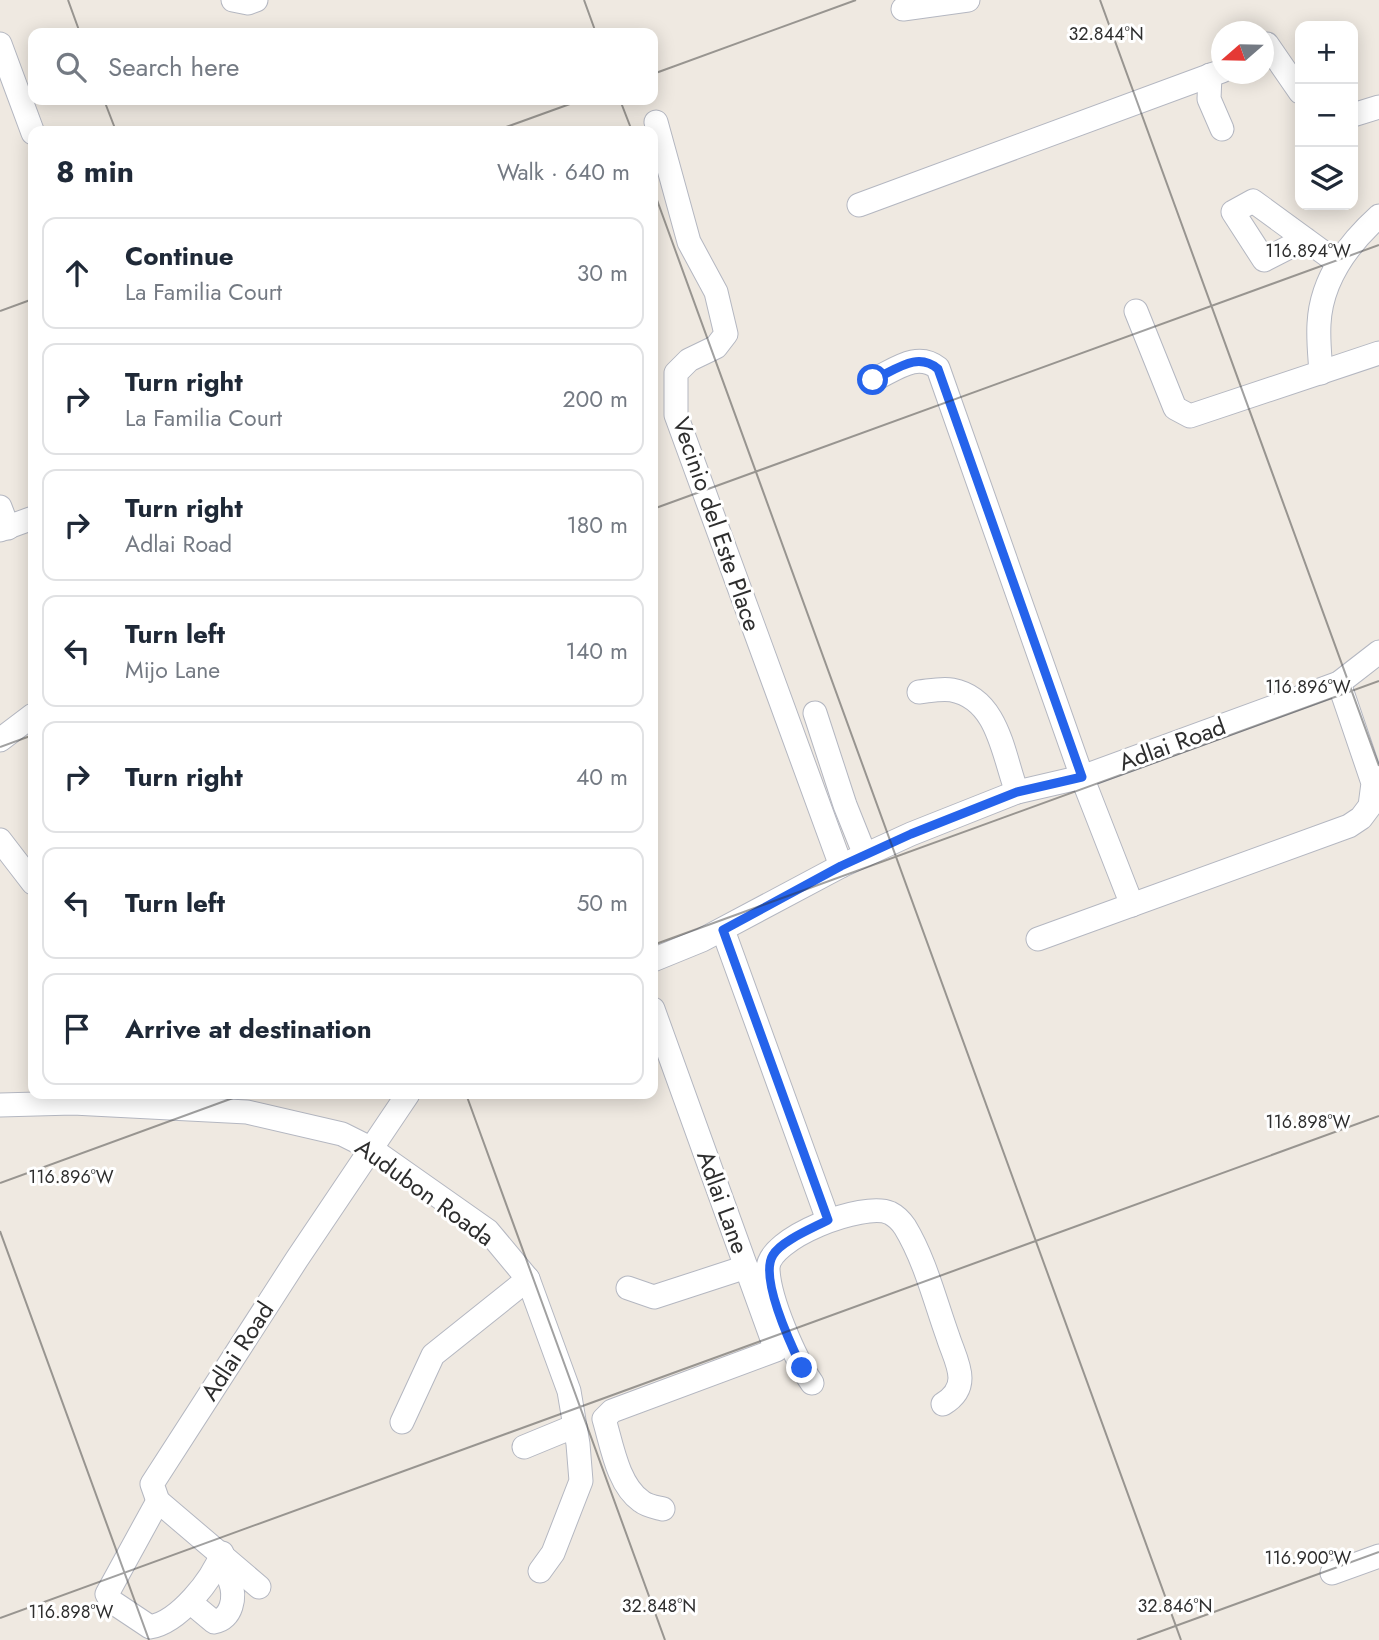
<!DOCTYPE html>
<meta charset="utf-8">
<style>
:root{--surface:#fff;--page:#f2f2f3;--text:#1f2937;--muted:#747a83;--line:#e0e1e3}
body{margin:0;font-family:Jost,sans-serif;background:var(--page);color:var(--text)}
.controls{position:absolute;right:21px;top:21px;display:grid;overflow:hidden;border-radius:14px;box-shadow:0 4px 18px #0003}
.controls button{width:63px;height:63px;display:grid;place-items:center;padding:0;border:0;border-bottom:2px solid var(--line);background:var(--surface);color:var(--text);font:35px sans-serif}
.compass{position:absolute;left:1211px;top:21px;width:63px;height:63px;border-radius:50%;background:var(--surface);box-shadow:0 4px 18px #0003;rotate:250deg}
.stop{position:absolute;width:21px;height:21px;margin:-16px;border:5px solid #2563eb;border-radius:50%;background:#fff}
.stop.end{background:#2563eb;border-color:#fff;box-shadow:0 2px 7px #0008}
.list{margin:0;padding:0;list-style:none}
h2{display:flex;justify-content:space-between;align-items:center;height:91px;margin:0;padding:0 28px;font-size:30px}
h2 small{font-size:23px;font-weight:400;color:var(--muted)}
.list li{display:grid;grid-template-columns:46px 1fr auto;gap:21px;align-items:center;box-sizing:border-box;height:112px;margin:0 14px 14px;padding:0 14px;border:2px solid var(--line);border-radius:14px}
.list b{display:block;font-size:26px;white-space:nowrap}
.list p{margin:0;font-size:23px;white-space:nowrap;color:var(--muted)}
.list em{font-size:23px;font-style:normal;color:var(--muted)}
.icon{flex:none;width:38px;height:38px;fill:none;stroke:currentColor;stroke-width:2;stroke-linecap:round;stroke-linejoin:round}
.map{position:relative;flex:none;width:1379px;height:1640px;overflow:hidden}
.search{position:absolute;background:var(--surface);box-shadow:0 4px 18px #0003;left:28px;top:28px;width:630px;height:77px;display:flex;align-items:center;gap:18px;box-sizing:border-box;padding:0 24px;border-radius:14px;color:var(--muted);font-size:26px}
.panel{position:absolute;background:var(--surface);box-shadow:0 4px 18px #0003;left:28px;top:126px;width:630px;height:973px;border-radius:14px}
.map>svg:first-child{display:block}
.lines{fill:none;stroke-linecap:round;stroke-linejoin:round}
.minor-casing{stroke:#b4b7c1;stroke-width:25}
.minor{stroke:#fff;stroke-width:23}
.route{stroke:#2563eb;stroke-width:9}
.ticks{fill:none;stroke:#2e2e2e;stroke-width:2;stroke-opacity:0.45}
.labels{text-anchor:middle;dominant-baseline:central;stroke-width:6;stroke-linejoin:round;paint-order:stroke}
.street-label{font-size:24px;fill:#2e2e2e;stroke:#fff}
.ticks-label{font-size:18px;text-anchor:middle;fill:#2e2e2e;stroke:#fff;stroke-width:6;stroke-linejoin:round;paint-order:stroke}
</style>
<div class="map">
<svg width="1379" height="1640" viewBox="0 0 1379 1640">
<rect width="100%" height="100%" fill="#efe9e1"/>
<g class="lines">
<g class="minor-casing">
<g id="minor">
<polyline points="233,0 248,3 256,0"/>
<polyline points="903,9 968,0"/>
<polyline points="0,44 33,133"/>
<polyline points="1267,44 1300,92"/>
<polyline points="1210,75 1209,99 1222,129"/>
<polyline points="1353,115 1379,107"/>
<polyline points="656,122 689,242 716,292 726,334 716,347 689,360 676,373 676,415 841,866"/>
<polyline points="859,205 1222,71"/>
<polyline points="1305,239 1264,260 1233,212 1253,201 1338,263"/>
<polyline points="1136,311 1175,408 1190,416 1379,353"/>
<path d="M 1321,373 C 1320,357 1318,340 1319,324 C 1321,281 1348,244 1379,216"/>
<path d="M 873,380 C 895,370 917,351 938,368 L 1082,777 L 1132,905"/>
<polyline points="0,507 8,528"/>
<polyline points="0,530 33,518"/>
<path d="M 919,692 C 929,691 942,688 952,690 C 999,699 1003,756 1017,792"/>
<polyline points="815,713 845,805 865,855"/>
<polyline points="0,740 33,715"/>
<polyline points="0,840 33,883"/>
<polyline points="723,930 828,1220"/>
<polyline points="1038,939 1349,826 1361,818 1370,806 1373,783 1339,683"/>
<polyline points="653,960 702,940 841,866 911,834 1017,792 1082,777 1339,683 1379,652"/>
<path d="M 653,1009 L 776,1350 L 612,1411 L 604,1419 C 612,1446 618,1485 641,1501 C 647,1506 655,1507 663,1509"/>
<polyline points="0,1105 73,1103 247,1112 342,1134 370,1148 488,1231 528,1279 569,1391 578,1444 581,1481 553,1553 540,1571"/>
<polyline points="628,1288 654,1297 746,1267"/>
<path d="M 812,1383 C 795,1359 769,1299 768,1269 C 767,1238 864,1201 890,1213 C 896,1216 901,1221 905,1227 C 925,1260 935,1301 948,1337 C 952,1350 960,1365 960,1378 C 960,1390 953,1398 943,1404"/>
<polyline points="402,1422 433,1355 528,1279"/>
<polyline points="524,1447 575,1426"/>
<path d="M 158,1501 L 107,1594 L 111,1601 L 150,1627 C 179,1622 212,1580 222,1553"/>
<polyline points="1332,1573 1379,1556"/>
<polyline points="259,1587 158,1501 152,1484 297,1259 408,1094"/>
<path d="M 190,1602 L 214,1622 C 232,1619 236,1597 230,1581 C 228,1574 222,1568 219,1561"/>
</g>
</g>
<use href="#minor" class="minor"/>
</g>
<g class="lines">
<path class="route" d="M 802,1368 C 791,1345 759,1277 773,1255 C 781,1241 813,1228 828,1220 L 723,930 L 841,866 L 911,834 L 1017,792 L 1082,777 L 938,369 C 917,351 896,370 873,380"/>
</g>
<path class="ticks" d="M 68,0 L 80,33M 584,0 L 596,33M 1100,0 L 1379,766M 653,74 L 856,0M 104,100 L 116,131M 620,100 L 632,131M 495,131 L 581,100M 653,189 L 1181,1640M 0,311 L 33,299M 653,509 L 1379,245M 0,747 L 33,735M 653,945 L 1379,681M 466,1094 L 665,1640M 0,1183 L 244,1094M 0,1231 L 149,1640M 0,1618 L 1379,1116M 1137,1640 L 1379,1552"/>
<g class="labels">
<g class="street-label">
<text transform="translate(717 524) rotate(71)">Vecinio del Este Place</text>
<text transform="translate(1172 744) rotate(-20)">Adlai Road</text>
<text transform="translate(425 1192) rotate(36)">Audubon Roada</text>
<text transform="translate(723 1202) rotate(70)">Adlai Lane</text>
<text transform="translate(237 1351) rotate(-57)">Adlai Road</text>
</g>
</g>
<g class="ticks-label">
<text x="1106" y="40">32.844°N</text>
<text x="1308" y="257">116.894°W</text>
<text x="1308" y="693">116.896°W</text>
<text x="1308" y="1128">116.898°W</text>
<text x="71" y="1183">116.896°W</text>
<text x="1308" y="1564">116.900°W</text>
<text x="659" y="1612">32.848°N</text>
<text x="1175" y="1612">32.846°N</text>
<text x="71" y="1618">116.898°W</text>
</g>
</svg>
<div class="controls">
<button>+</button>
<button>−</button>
<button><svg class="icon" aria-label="layers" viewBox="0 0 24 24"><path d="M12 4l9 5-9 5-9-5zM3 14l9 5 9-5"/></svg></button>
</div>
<svg class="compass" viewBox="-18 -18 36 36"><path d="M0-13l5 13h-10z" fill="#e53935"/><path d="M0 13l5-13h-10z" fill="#747a83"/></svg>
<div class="stop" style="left:873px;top:380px"></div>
<div class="stop end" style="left:802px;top:1368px"></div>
<div class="search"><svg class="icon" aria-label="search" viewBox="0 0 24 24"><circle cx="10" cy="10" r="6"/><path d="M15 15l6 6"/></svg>Search here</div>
<section class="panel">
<h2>8 min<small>Walk · 640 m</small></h2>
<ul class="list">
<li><svg class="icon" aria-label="ahead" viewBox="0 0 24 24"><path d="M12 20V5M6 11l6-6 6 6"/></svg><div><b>Continue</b><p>La Familia Court</p></div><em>30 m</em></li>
<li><svg class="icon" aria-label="right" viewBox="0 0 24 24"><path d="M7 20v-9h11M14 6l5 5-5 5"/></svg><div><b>Turn right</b><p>La Familia Court</p></div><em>200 m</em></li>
<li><svg class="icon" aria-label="right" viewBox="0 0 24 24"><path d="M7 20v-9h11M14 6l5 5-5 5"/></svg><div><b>Turn right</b><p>Adlai Road</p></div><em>180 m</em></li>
<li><svg class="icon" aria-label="left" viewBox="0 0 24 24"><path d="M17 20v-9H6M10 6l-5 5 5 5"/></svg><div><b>Turn left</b><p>Mijo Lane</p></div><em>140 m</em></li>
<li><svg class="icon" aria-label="right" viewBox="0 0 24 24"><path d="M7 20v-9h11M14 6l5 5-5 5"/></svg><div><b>Turn right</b></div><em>40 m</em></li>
<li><svg class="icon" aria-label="left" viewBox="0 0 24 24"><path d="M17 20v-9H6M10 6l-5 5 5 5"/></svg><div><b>Turn left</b></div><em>50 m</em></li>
<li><svg class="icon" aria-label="arrive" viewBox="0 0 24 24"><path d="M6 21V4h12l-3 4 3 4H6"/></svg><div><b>Arrive at destination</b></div></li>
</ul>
</section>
</div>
